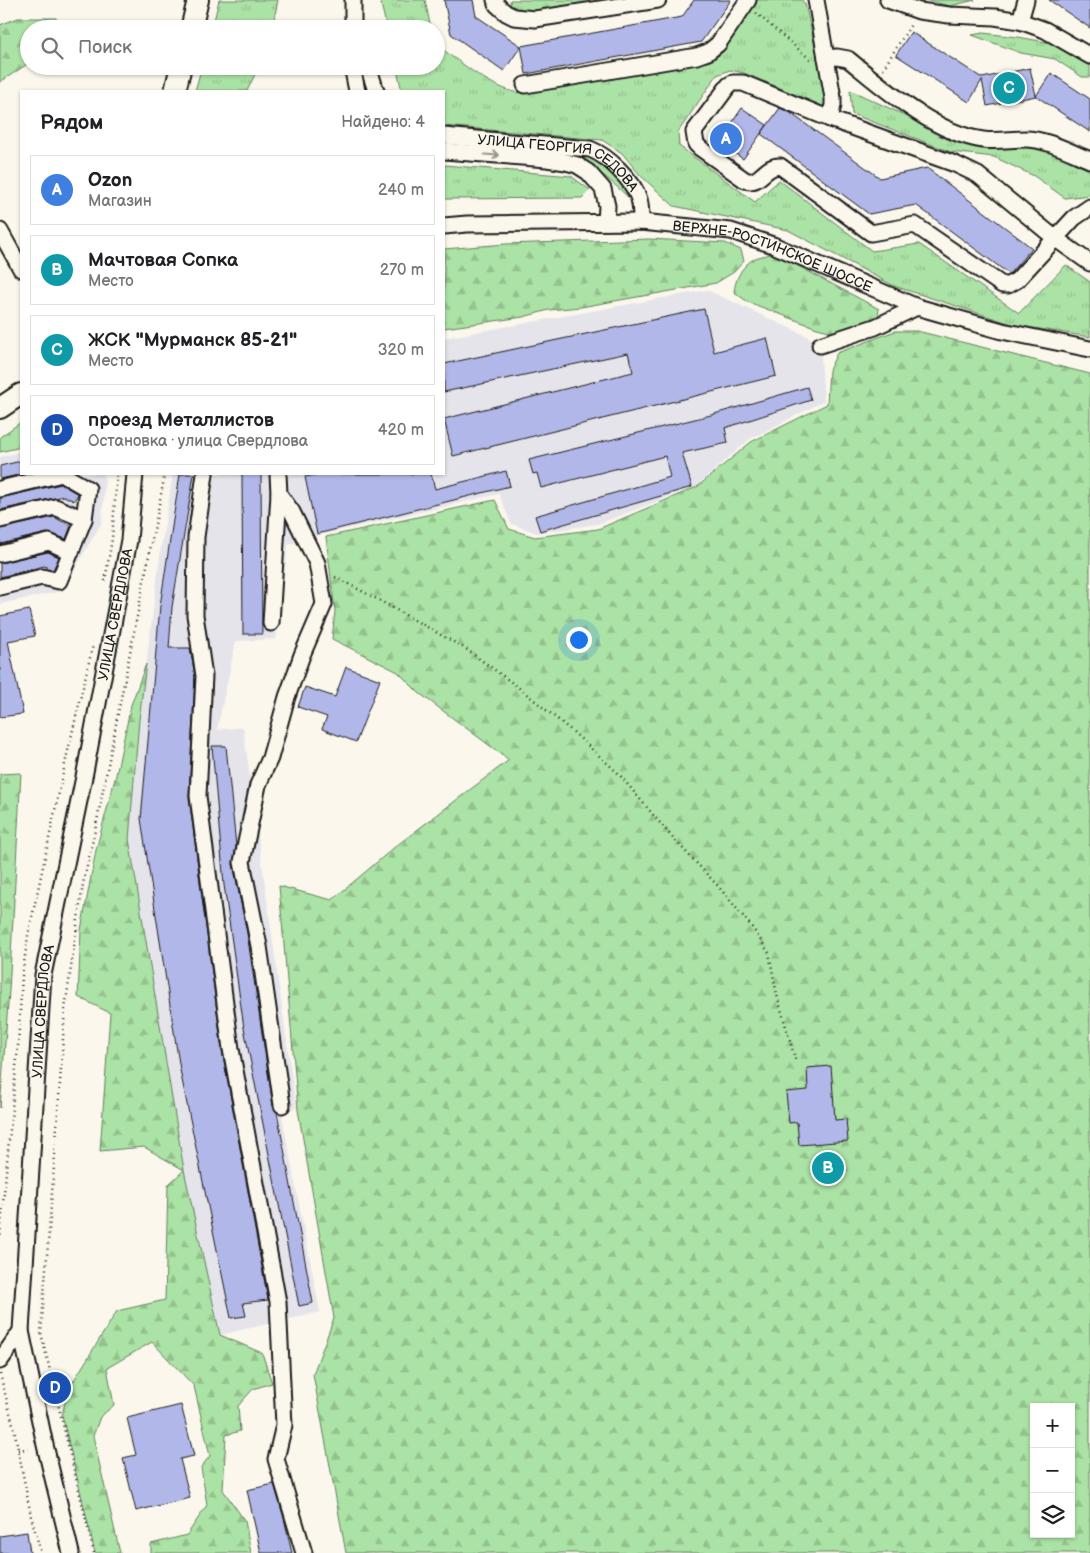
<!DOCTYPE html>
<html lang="ru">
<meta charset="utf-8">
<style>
:root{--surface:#fff;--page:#f6f6f6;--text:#202124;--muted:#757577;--line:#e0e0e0;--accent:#ea580c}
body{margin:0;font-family:"Balsamiq Sans",sans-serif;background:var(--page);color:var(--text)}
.controls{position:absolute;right:15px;bottom:15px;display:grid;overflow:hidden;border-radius:0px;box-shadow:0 1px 4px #0004}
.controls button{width:45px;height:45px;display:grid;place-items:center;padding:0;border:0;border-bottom:1px solid var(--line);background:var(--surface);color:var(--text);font:25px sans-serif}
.you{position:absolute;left:578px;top:639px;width:18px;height:18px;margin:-12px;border:4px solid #fff;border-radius:50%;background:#1a73e8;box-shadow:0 0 0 8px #1a73e833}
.badge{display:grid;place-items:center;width:32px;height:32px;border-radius:50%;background:var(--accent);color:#fff;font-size:16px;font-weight:700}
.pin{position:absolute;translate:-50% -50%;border:2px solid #fff;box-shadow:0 1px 5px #0006}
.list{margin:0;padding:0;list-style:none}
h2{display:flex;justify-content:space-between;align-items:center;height:65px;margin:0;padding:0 20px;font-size:21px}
h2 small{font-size:16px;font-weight:400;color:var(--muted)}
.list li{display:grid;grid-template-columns:32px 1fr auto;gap:15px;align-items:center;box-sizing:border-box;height:70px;margin:0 10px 10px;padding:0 10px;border:1px solid var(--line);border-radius:0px}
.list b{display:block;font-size:19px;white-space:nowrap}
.list p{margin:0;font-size:16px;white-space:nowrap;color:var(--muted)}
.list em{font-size:16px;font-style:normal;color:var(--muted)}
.icon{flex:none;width:28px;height:28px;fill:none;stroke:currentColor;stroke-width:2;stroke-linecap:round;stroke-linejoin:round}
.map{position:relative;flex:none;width:1090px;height:1553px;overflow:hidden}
.search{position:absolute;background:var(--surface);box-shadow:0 1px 4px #0004;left:20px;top:20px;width:425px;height:55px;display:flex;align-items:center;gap:12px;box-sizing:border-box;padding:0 18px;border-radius:28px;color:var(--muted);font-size:19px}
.panel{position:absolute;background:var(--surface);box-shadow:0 1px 4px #0004;left:20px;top:90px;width:425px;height:385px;border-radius:0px}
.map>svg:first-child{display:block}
.built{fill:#e5e4eb}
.grass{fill:url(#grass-tufts);stroke:#647f60}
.forest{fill:url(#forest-firs);stroke:#647f60;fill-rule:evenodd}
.building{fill:#b1b8e9;stroke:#1c1c1c}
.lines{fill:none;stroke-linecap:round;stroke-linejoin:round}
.minor-casing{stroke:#1c1c1c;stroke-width:19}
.major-casing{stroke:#1c1c1c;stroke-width:24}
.path{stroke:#1c1c1c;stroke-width:2.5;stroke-dasharray:1 4;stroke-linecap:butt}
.minor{stroke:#fbf7ec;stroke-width:15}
.major{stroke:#fbf7ec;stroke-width:20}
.oneway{stroke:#97948e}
.labels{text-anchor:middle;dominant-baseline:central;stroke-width:5;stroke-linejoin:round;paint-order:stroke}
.street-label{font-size:14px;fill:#1c1c1c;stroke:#fbf7ec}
</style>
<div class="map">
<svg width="1090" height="1553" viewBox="0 0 1090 1553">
<defs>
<pattern id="grass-tufts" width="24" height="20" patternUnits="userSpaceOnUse" patternTransform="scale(1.25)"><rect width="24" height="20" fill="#abe2a5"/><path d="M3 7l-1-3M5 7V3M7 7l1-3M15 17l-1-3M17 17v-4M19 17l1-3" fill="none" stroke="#93c18d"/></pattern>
<pattern id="forest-firs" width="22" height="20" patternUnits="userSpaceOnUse" patternTransform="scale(1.25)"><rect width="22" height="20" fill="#abe2a5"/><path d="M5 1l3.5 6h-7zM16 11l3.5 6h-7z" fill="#93c18d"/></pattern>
</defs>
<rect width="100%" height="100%" fill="#fbf7ec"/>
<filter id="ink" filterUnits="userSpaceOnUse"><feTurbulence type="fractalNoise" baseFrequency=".02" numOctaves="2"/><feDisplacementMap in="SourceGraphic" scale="10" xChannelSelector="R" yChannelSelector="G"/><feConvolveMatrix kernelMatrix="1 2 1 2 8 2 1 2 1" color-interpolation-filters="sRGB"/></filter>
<g filter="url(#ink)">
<g class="built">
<polygon points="707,290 805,335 820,345 824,401 750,439 695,487 598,524 537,533 511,524 499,494 316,536 288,545 276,639 236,641 217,730 243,727 296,1108 281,1111 320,1312 220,1335 184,1170 129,839 139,720 161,548 173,474 444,474 444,338"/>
<polygon points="21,452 21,474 103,474 105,480 102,522 62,591 0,604 0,457"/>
</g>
<g class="grass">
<polygon points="219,0 278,0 272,29 212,29"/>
<polygon points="380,0 425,0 431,29 387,29"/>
<polygon points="510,0 631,0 531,18 511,8"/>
<path d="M 754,0 L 802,0 L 805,4 L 830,109 L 744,73 L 730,70 L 717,75 L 678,132 L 679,146 L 755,202 L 779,180 L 872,251 L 919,244 L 1019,313 L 1066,265 L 1090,282 L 1090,337 L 1015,325 L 894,286 L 788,230 L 674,206 L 640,175 L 622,153 L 602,140 L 444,126 L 444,91 L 402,91 L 396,66 L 436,66 L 436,43 L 439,47 C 462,63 492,89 520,93 L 706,60 Z"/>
<polygon points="925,0 975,0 950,6"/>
<polygon points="983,33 1018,37 1090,50 1090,77 1082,77 1055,59 1021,53 972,35"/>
<polygon points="202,66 259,66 247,91 195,91"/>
<polygon points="850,90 967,144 1030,136 1090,171 1090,195 1065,198 1034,176 994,157 951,152 852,114"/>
<path d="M 569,155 C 606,155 610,169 632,196 L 629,198 C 610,180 593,165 569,155 Z"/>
<polygon points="444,165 571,176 590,190 582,198 444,199"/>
</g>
<g class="forest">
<polygon points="18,18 56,18 59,29 29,29 29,63 0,82 0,25"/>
<polygon points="649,239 725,243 741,250 744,261 734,272 716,283 581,307 549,310 523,317 444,328 444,249 506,244"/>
<path d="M 770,254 L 787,260 L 879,309 L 878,318 L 838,333 L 817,328 L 748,302 L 734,292 C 735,280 742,265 754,259 C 758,256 765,256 770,254 Z"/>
<path d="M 895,331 L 917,331 L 1090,374 L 1090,1553 L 346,1553 L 313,1374 L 334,1318 L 298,1110 L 279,886 L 332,900 L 396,846 L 509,760 L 419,693 L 398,672 L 332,639 L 335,611 L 326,537 L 495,500 L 509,529 L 535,537 L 598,529 L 697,487 L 751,442 L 827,404 L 829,370 L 837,353 ZM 1034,1407 L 1071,1407 L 1071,1534 L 1034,1534 Z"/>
<polygon points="21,422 21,447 0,452 0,437"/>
<polygon points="146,664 139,720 129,839 184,1170 220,1335 262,1353 272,1383 253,1389 238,1406 240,1431 226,1435 223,1490 245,1521 251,1553 151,1553 151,1544 187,1535 207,1505 201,1467 210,1456 194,1386 152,1342 107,1368 114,1405 100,1417 93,1436 120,1553 95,1553 62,1415 68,1390 117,1311 165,1300 168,1185 184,1170 144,1147 100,1151 110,1013 78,997 81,930 96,850 116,775 131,705"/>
<polygon points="21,773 9,991 0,1108 0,774"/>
</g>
<g class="building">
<polygon points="444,0 473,0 476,16 521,46 504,71 451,34"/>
<polygon points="694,0 731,0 701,42 526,74 521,46 682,17"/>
<polygon points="1049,0 1090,0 1090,28"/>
<polygon points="911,32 982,78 1030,68 1036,96 1051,73 1090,99 1090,132 1036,96 987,106 982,80 969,102 896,55"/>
<polygon points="742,108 767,125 743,159 719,142"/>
<polygon points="780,108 789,112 880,178 927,168 1032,248 1009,274 916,205 869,214 761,134"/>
<polygon points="704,309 714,352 767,338 776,376 453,456 444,419 633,372 628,353 444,392 444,364"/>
<polygon points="807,387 811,400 725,428 728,443 682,453 692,487 540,531 535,516 670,477 665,456 541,488 537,473 533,474 529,460 711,415"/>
<polygon points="21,461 21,474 23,474 0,479 0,466"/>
<polygon points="506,471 510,486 317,534 305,477 320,474 431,474 435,489"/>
<polygon points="180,474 194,474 172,607 169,648 190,648 195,676 189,797 222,1050 268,1300 243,1303 246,1316 231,1318 180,1070 141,819 160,606"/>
<polygon points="242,474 261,474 262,634 243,634"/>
<polygon points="61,484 78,494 74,501 64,496 0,510 0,498"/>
<polygon points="54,517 71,526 66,539 47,533 0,544 0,529"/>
<polygon points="48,552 59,557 53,570 44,566 0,577 0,563"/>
<polygon points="29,610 35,636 8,641 23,714 0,717 0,616"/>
<polygon points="346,667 380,680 356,742 322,729 327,717 298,707 305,687 335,697"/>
<polygon points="212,746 226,746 236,846 233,864 247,933 273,1106 277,1112 313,1303 299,1306 244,1028 224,885"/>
<polygon points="831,1066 835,1120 846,1119 848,1141 799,1145 797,1122 789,1123 786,1092 808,1090 807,1068"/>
<polygon points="181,1405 194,1456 180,1459 190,1498 136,1511 123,1458 136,1455 127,1418"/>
<polygon points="274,1484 284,1518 292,1553 261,1553 247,1490"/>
<polygon points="27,1532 30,1553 0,1553 0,1536"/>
</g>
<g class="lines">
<g class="minor-casing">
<g id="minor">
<polyline points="353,0 353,29"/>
<polyline points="495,0 497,5 506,13 514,17 535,19 658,0"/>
<polyline points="816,0 833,98 833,105 830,119"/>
<polyline points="888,0 919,11 949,15 995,17 1020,21 1045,30 1090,56"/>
<polyline points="1020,21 1026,0"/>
<path d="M 826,58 L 837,57 L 848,59 C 885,89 934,133 983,140 C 998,142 1011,139 1025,139 C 1047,139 1070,152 1090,160"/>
<polyline points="352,66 357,91"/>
<polyline points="368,66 376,91"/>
<polyline points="525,85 697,56 708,52 718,44 748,0"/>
<path id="s1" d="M 444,136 L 590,149 C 608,156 633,180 639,199 C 641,206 641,215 641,222"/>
<polyline points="444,151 547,159 566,162 577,165 588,172 603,189 607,206 606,222"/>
<path d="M 1090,207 L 1074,218 L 1017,280 L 1008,285 L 1002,285 L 915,225 L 871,233 L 780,166 C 764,165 760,186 745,180 L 700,148 L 696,144 L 694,132 L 729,85 L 733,83 L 743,83 L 830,119 L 955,164 L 978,175 L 1056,239 L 1090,263"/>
<path id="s2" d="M 444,226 L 467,224 L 641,222 L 731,231 L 773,245 L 917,307 L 1002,331 L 1090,349"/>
<polyline points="0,231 21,269"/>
<polyline points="820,345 875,327 917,307"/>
<polyline points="205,474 196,537 195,615 204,676 198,796 231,1049 278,1302 284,1425 276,1459 304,1553"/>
<polyline points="0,489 62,474 88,489 84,519 59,581 42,577 0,587"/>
<polyline points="279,494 292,512 317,563 324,604 302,655 287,697 270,758 258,785 242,862 259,946 282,1105"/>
<polyline points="0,520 55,507 84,519"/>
<polyline points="0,554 49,542 71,552"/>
<polyline points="271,623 279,494 278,474"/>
<polyline points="0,1361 21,1331"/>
<path id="s3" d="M 71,1553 L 45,1445 L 21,1331 L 43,975 L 85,772 L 129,540 L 135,474"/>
</g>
</g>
<g class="major-casing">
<g id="major">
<polyline points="191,29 198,0"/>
<polyline points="175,91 181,66"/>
<polyline points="0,408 21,394"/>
</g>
</g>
<g class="path">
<polyline points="756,13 811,60"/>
<polyline points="883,69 912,23"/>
<polyline points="335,577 377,599 466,649 518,687 572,731 618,773 671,836 718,886 752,927 769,953 777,995 796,1062"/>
<polyline points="105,581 112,539 117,474"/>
<polyline points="0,1235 18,1046 22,976 28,936 67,755 93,645"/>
<polyline points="0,1374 14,1428 31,1516 41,1553"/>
<polyline points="18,1450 32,1448"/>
<polyline points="94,1553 41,1333 56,1141 65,1009 83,884 96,826 165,474"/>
</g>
<use href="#minor" class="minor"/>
<use href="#major" class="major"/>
</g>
<defs><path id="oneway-shaft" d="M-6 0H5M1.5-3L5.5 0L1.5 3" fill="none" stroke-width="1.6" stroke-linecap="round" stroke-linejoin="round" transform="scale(1.25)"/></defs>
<use class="oneway" href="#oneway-shaft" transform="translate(492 155) rotate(4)"/>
</g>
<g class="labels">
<g class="street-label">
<text stroke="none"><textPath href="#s1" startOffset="121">УЛИЦА ГЕОРГИЯ СЕДОВА</textPath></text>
<text stroke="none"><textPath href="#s2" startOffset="334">ВЕРХНЕ-РОСТИНСКОЕ ШОССЕ</textPath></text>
<text stroke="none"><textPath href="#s3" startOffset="952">УЛИЦА СВЕРДЛОВА</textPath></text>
<text stroke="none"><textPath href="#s3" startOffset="548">УЛИЦА СВЕРДЛОВА</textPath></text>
</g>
</g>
</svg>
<div class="controls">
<button>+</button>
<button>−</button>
<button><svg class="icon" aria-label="layers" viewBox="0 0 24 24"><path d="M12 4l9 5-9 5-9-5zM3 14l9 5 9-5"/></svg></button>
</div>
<div class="you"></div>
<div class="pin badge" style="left:726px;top:139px;background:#3f7fe0">A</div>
<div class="pin badge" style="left:828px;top:1168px;background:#0f9aa8">B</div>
<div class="pin badge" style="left:1009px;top:88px;background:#0f9aa8">C</div>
<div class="pin badge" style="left:55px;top:1388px;background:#1a4fb4">D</div>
<div class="search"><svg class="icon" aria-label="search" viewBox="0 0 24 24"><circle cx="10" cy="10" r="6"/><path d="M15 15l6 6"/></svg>Поиск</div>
<section class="panel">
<h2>Рядом<small>Найдено: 4</small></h2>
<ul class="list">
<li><span class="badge" style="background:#3f7fe0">A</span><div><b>Ozon</b><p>Магазин</p></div><em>240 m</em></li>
<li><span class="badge" style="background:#0f9aa8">B</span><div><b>Мачтовая Сопка</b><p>Место</p></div><em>270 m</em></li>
<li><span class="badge" style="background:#0f9aa8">C</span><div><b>ЖСК &quot;Мурманск 85-21&quot;</b><p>Место</p></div><em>320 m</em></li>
<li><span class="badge" style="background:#1a4fb4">D</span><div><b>проезд Металлистов</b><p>Остановка · улица Свердлова</p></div><em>420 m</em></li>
</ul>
</section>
</div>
